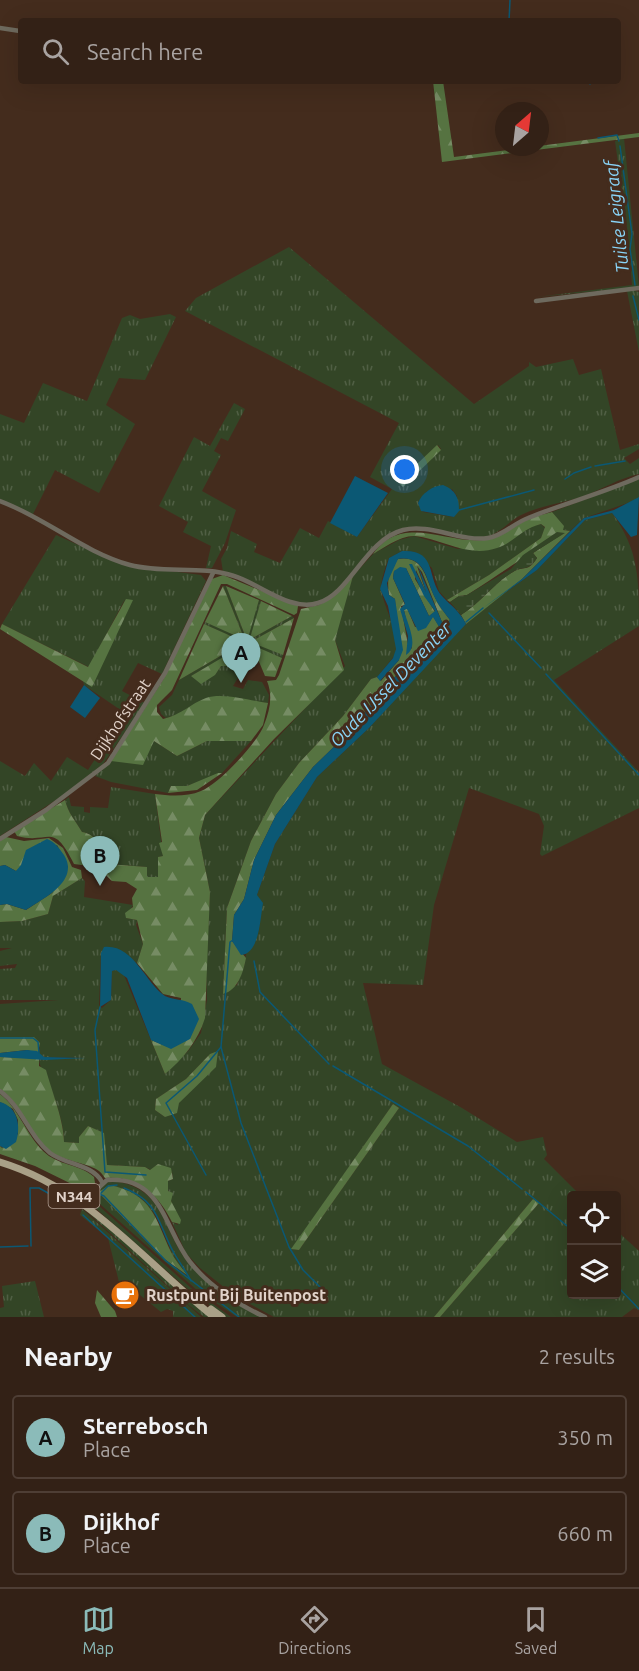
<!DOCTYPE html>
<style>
:root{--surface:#332116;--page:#3e2e23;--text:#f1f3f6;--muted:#a9a3a1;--line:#4e3e35;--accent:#8bbbb9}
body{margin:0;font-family:Ubuntu,sans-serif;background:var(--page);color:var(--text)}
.controls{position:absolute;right:18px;bottom:18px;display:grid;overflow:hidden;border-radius:6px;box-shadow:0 6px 24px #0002}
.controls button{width:54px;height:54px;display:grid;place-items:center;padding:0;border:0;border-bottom:2px solid var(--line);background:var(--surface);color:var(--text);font:30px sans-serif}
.compass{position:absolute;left:495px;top:102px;width:54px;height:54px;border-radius:50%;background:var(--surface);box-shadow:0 6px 24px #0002;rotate:28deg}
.you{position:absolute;left:405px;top:470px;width:21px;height:21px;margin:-15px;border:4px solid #fff;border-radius:50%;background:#1a73e8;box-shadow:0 0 0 9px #1a73e833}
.badge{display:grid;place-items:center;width:39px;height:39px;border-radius:50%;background:var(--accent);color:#111;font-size:20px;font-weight:700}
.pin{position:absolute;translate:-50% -50px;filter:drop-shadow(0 2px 3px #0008)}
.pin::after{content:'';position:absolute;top:32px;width:21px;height:18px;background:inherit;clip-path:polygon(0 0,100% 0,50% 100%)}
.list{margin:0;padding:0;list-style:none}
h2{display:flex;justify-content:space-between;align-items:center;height:78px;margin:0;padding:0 24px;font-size:26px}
h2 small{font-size:20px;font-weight:400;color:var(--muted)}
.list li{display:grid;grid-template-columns:39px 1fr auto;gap:18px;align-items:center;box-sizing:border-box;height:84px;margin:0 12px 12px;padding:0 12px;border:2px solid var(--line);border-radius:6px}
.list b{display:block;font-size:22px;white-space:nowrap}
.list p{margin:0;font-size:20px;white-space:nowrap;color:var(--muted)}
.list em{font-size:20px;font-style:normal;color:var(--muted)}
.icon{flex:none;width:33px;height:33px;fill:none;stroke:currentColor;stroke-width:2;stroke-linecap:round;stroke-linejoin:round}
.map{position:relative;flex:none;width:639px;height:1317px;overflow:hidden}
.search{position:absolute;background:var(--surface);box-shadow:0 6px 24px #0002;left:18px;right:18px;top:18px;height:66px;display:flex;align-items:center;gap:15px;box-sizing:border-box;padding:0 21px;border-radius:6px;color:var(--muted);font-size:22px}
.sheet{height:270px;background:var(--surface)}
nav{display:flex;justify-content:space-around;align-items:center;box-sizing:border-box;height:84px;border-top:2px solid var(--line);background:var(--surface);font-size:16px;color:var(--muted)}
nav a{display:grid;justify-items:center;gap:3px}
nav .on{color:var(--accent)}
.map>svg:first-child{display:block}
.grass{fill:url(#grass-tufts);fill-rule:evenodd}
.forest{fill:url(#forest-firs)}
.wetland{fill:url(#wetland-marsh)}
.water{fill:#0b5874}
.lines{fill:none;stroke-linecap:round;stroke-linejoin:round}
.stream{stroke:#0b5874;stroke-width:1.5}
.street{stroke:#6e6a5e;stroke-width:4.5}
.primary{stroke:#a9a087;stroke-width:7}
.labels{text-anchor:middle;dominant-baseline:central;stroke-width:6;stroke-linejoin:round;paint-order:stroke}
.shield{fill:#442c1d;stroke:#b2a095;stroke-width:1.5}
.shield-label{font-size:15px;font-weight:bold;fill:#e1d2c9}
.street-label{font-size:16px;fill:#e1d2c9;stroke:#442c1d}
.poi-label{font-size:16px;font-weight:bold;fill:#e1d2c9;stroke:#442c1d;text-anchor:start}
.water-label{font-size:18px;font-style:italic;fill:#89d4f7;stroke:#442c1d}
</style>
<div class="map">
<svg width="639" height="1317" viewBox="0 0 639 1317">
<defs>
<pattern id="grass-tufts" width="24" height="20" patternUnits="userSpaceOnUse" patternTransform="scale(1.5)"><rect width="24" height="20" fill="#334526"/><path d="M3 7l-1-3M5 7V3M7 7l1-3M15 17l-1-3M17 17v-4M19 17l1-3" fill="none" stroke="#505f44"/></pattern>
<pattern id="forest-firs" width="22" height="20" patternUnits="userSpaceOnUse" patternTransform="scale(1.5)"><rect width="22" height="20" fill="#567341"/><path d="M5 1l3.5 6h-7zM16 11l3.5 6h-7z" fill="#768c64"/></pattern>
<pattern id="wetland-marsh" width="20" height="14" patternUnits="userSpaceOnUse" patternTransform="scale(1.5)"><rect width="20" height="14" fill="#334526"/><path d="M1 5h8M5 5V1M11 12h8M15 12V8" fill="none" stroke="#505f44"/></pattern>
</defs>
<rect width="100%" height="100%" fill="#442c1d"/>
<g class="grass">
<polygon points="624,138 639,287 537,297 632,285 628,235 615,141"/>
<path d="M 289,247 L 474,404 L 529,366 L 529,362 L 536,367 L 573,359 L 579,375 L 601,369 L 620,450 L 639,444 L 639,449 L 624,458 L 630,464 L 639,458 L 639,474 C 620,478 602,489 584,496 C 563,503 538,506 519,516 C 509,522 499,533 488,536 C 457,543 422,518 394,532 C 362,547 345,597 313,603 C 289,608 248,578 223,572 L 221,559 L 227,548 L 231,531 L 257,544 L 254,552 L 280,563 L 300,528 L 319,538 L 328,521 L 357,537 L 392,489 L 370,477 L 399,423 L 185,311 L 196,298 ZM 438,445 L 441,449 L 403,486 L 398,481 ZM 452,489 L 457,496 L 454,517 L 423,512 L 418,503 L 427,491 Z"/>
<polygon points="632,290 639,292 639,352 627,291"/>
<polygon points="170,314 176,317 145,380 119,378 106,405 135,424 99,493 55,470 32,516 0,500 0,414 24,423 43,383 87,401 122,318 130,315 140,319"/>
<polygon points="234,403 245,409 228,441 221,438 214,451 221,455 202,491 236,510 225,543 212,568 206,568 211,546 183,532 188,522 159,506 194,437 210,446"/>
<polygon points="639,479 639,497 636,500 584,518 570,531 563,530 563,526 552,512"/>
<path d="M 612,513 C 639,550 639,579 639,626 L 554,680 L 639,772 L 639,808 L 542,856 L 540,854 L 544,826 L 539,814 L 469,788 L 434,905 L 423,985 L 363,983 L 382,1064 L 462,1108 L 517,1142 L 543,1137 L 547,1155 L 544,1159 L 580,1195 L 572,1196 L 572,1294 L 616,1294 L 617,1231 L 639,1251 L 639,1310 L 634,1308 L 622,1317 L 440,1317 L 538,1204 L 533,1199 L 434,1317 L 274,1317 L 235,1296 L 200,1268 L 186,1253 L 172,1222 L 178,1225 C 177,1209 166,1197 168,1181 L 173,1179 L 172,1172 L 158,1164 L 151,1170 L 145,1167 L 107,1165 L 103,1133 L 88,1126 L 79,1137 L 79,1143 L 64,1142 C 64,1122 56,1104 50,1085 C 47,1075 39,1069 39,1058 L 86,1058 L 44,1057 L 38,1053 L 40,1048 L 34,1037 L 0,1037 L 0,1004 L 59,1000 L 0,1000 L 0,969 L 15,968 L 17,964 L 0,966 L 0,951 L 12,948 L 0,948 L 0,922 L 22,921 L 48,914 L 53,896 L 82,878 L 85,881 L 84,897 L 133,905 L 126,918 L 137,920 L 136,925 L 143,944 L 137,963 L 120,951 L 101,953 L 99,1005 L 102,1008 L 111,1000 L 112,971 L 116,970 L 123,973 L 165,1074 L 189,1050 L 201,1033 L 207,1000 L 206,969 L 210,892 L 199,838 L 205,815 L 345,666 L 335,640 L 339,621 L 353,576 L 373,554 L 399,540 L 414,536 L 458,549 L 533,526 L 541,524 L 545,528 L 541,538 L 489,575 L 447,600 L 439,591 L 432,568 L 415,552 L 402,551 L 389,558 C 386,564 380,583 381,590 C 385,611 400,632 395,655 L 377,677 L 371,679 L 343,716 L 299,763 L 276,794 L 251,841 L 227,908 L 223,993 L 237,985 L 244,966 L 257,895 L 275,844 L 317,777 L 369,728 L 456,633 L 483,608 L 537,570 L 585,520 ZM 210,1054 L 179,1103 L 165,1117 L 155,1110 L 156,1099 L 186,1079 ZM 393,1104 L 399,1108 L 299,1250 L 292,1249 Z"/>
<polygon points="56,535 123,565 201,575 206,581 162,674 138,663 122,691 145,703 103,764 62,796 0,836 0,761 25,776 34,763 51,781 67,757 88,770 125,713 84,685 83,681 92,686 125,599 89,667 2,624"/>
<path d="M 223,586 L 226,586 L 246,638 L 259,600 L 261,601 L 251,639 L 292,616 L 294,618 L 252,641 L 283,655 L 282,658 L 252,646 L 259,664 L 247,649 L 240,665 L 242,671 L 233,686 L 243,689 L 248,680 L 262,682 L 269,695 L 268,703 L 216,697 L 181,714 L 166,718 L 161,714 L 159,707 L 172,695 L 179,680 L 241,644 L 241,641 L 204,624 L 205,622 L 244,638 ZM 242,647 L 244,648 L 232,664 L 221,666 C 213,679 206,678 191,676 Z"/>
<polygon points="154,741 177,756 207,741 251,741 222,773 187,786 171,786 168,793 111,782 95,776 111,761"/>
<path d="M 111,787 L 155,794 L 163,856 L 158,857 L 159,877 L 147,878 L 147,867 L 108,864 C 105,851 97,834 82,832 C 75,820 68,813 65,800 L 69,797 L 71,806 L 84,807 L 84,812 L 90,813 L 90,807 L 108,808 Z"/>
<path d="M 110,1181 C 169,1186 161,1236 194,1269 C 213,1289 237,1302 261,1317 L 237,1317 L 198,1291 L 92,1197 L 102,1184 ZM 101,1195 L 141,1198 L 159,1219 L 172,1254 L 186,1275 L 163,1258 Z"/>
<polygon points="91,1199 191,1288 231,1317 226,1317 184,1286 92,1205"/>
<polygon points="86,1208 211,1317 204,1317 191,1307 84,1209"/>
<polygon points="82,1209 201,1317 173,1317 173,1311 167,1309 161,1312 140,1295 124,1292 120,1286 108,1238 80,1215"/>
<polygon points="35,1281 44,1317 0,1317 0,1308 4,1307 2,1286"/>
</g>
<g class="forest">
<polygon points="433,81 443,81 454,157 639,133 639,137 442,162"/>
<polygon points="437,445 441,450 403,487 398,482"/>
<path d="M 552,512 L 564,526 L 563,530 L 570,531 L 522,579 L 466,624 L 461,615 C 481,603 494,583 513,572 C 524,565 528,573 537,558 L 533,553 L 564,533 C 530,552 500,574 467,595 L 459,596 L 450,602 L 447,600 L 489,575 L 541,538 L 545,527 L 541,524 C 523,528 513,543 497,548 C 468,558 442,539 415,536 C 401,535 384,548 373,554 C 402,513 445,544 484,540 C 501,539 515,525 530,518 C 537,516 545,514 552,512 Z"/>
<path d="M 398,559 C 421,555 425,574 432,591 C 436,601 443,611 450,620 L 445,625 L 442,622 L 422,572 L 417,566 L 426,592 L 416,570 L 415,579 L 435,612 L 429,616 L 406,568 L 394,571 L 393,578 L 405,605 L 401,606 L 408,645 L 412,649 L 404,610 L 407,608 L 415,627 L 428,624 L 433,616 L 441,630 L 390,682 L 341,740 L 313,767 L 276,815 L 254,860 L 244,899 L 234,915 L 232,941 L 246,958 C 243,973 238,990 223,994 L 227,908 L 251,841 L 276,794 L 299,763 L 343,716 L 371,679 L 377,677 L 381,681 L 399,660 L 395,599 L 389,595 C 387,582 388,569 398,559 Z"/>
<path d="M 223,575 L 298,606 L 297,613 L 294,615 L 227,584 L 221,584 L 172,690 L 157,705 L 157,712 L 163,719 C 183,714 190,704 206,698 C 223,692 251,701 268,703 L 263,725 L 251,741 L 207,741 L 177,756 L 154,741 L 143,765 L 111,761 L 163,680 L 212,579 Z"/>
<path d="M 353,576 L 335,640 L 344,670 L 274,739 L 205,815 L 199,838 L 210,892 L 205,1018 C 198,1041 183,1059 165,1074 L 151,1040 L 171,1048 L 179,1044 L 181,998 L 163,994 L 137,963 L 143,944 L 137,920 L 126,918 L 125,913 L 133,907 L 132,898 L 137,889 L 126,882 L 112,881 L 97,867 L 74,864 C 52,820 50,845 17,836 L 14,831 L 65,800 C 68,813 75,820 82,832 C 97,834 104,850 108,864 L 147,867 L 147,877 L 158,877 L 158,857 L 163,856 L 159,843 L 162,842 L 155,794 C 170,796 187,797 201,791 C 218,785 258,742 264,725 C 270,710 273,696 267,681 L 276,680 L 279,675 L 301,609 L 319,605 L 330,599 Z"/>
<polygon points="223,586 244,638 243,639 205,622"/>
<polygon points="226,586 259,600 248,638 246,638"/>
<polygon points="126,599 133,600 92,687 0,629 2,624 88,667"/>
<polygon points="261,601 292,616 251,639 250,638"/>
<polygon points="294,618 283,655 253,643 252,641"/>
<polygon points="204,624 242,641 241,644 179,680"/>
<polygon points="252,645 282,658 275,677 265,676"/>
<polygon points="242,646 244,648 238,670 232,670 230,663 227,666 221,666 215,675 201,684 191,676"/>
<polygon points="218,773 222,773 197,790 168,793 171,786 187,786"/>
<polygon points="6,837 24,841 49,838 63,848 72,867 81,870 82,878 53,896 48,914 22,921 0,922 0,905 7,904 26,910 52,893 68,867 57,845 16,871 5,865 0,866 0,841"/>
<polygon points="0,1037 34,1037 40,1043 38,1053 27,1050 0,1053"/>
<polygon points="218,1051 216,1067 179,1103 177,1113 165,1117 155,1110 156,1099 186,1079 210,1054"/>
<path d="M 0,1057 L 39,1058 L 39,1066 L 46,1070 C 52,1092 64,1121 64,1142 L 79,1143 L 79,1137 L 88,1126 L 104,1133 L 107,1165 L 145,1167 L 150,1170 L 158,1164 L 171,1168 L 173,1179 L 168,1181 L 168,1191 L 173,1193 L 171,1201 L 181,1220 L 180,1224 L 172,1222 C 159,1195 137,1175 105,1178 C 103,1176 102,1173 99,1171 C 91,1164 64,1161 51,1152 C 29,1135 23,1104 0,1089 Z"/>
<path d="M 0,1094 C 19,1109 26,1134 43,1151 C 58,1166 80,1164 94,1177 L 95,1183 L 88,1192 L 35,1166 L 0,1154 L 0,1146 L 2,1148 L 18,1134 L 18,1120 L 13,1109 L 0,1102 Z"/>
<polygon points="393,1104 399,1108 299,1250 291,1249"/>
<path d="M 109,1185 C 153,1194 155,1218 171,1252 C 175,1260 182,1268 187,1275 L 163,1258 L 101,1195 L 99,1192 Z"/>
<polygon points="533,1199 539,1203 440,1317 434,1317"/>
<polygon points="97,1290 115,1311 117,1317 101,1317 95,1303"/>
</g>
<path class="wetland" d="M 557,532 L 565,533 L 533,553 L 537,558 C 528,572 524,565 513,572 C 494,583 481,603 461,615 L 450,602 L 459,596 L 467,595 L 511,569 L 523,555 Z"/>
<g class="water">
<polygon points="355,476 388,493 357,537 330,523"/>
<path d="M 443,485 C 456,490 459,498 459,511 L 454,517 L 421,511 L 418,503 C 422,493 432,486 443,485 Z"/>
<polygon points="639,497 637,535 631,537 612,513 585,520 537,570 483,608 522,579 584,518 614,510"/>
<path d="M 402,551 C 438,549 426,578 442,596 C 451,606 459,610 466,624 L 369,728 L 317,777 L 275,844 L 257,895 L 263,903 C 260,921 259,954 241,955 L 232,941 L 234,915 L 244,899 L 254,860 L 276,815 L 313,767 L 341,740 L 390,682 L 441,630 L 433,617 L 426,628 L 418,631 L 407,609 L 404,610 C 407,624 420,646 406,655 L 408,636 L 400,609 L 405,604 L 393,578 L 394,571 L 400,567 L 406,568 L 429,616 L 435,611 L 424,596 L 409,564 L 412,564 L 426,592 L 418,566 L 442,622 L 445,625 L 450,620 C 444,612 438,605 434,596 C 426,578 424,555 398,559 L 387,583 L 389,595 L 395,599 L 403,650 L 399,660 L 380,681 L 377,677 L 393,658 L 396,649 L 388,606 L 380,589 L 389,558 Z"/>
<polygon points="84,685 100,698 85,718 70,707"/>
<path d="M 47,839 C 55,842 59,848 64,855 C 80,881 44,898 26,910 L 7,904 L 0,905 L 0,866 L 5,865 L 16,871 L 21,865 L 26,850 Z"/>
<path d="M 104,947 C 134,944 145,983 165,996 C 173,1000 184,999 192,1004 L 199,1019 L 190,1039 L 171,1049 L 151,1040 L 127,978 L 116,970 L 112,971 L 111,1000 L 100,1007 L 101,953 Z"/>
<polygon points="27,1050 37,1051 44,1057 86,1058 45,1060 0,1057 0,1053"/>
<path d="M 0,1102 C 18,1107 21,1126 16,1142 L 6,1149 L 0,1146 Z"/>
</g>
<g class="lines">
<g class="stream">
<polyline points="509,21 510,0"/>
<polyline points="590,84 590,81"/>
<polyline points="598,138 617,135 619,141"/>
<polyline points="620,146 632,234 630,249 635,285"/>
<polyline points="633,296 639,320"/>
<polyline points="595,466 625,461"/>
<polyline points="565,479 574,473 591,467"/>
<polyline points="459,510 534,490"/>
<polyline points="489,613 541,668"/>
<polyline points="466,622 483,608"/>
<polyline points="546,674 639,775"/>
<polyline points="254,961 260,992 329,1064"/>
<polyline points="100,1007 95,1030 105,1172 146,1175"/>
<polyline points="0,1038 33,1038 38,1042 39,1053"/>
<polyline points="221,1047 241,1123 289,1247 303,1270 325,1292"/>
<polyline points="333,1066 468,1146 522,1189"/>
<polyline points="206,1175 166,1103 197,1076 221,1047 230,942 233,940"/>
<path d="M 124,1188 C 160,1202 157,1223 174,1253 C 179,1262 186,1271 191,1281"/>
<polyline points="526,1192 572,1230"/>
<polyline points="100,1194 108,1186 117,1185"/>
<polyline points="96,1198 99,1194 104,1196 166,1261 239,1317"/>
<polyline points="83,1215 195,1317"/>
<polyline points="31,1246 30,1188 39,1188 73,1207"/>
<polyline points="0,1247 28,1246"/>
<polyline points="616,1285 639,1309"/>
</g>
<g class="street">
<polyline points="0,28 20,31"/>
<polyline points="536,301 639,288"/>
<path d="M 0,501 C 46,518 83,552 130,565 C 164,574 201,565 234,576 C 260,584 290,612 318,603 C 350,594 365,540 403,530 C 430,523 460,542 488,538 C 503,536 514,523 528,518 C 565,503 603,493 639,477"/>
<polyline points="0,839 46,810 108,763 165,673 213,573"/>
<path d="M 0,1091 C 22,1107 29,1136 50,1153 C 66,1165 92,1164 102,1182"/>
<path d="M 83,1202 L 107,1180 C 163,1176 164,1229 190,1262 C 209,1286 237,1304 265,1317"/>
</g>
<g class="primary">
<path d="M 0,1162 C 89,1189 143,1261 214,1317"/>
<polyline points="211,1309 222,1317"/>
</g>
</g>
<defs>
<g id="cafe-disc" transform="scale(1.5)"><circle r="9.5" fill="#e8710a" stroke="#442c1d"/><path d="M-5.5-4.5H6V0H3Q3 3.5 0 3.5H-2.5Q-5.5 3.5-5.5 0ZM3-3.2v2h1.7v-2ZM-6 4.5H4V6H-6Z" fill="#fff"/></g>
</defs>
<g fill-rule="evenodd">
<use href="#cafe-disc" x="125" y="1295"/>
</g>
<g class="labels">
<rect class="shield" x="48.5" y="1184" width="51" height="24" rx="4.5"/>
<g class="shield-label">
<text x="74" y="1196">N344</text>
</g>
<g class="street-label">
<text transform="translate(120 719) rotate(-56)">Dijkhofstraat</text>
</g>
<g class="poi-label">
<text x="146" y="1295">Rustpunt Bij Buitenpost</text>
</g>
<g class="water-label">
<text transform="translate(616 217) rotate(-96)">Tuilse Leigraaf</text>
<text transform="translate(390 684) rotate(-46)">Oude IJssel Deventer</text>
</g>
</g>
</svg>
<div class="controls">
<button><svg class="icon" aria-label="locate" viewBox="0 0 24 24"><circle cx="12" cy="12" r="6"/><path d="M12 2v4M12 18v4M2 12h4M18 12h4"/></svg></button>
<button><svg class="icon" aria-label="layers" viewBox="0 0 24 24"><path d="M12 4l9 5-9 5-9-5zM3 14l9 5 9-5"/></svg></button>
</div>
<svg class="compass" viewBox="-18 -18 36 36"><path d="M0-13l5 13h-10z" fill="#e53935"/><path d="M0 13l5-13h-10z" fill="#a9a3a1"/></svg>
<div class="you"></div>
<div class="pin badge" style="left:241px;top:683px">A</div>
<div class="pin badge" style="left:100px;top:886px">B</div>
<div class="search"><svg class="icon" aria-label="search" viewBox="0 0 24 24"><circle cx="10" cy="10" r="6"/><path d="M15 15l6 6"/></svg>Search here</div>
</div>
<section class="sheet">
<h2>Nearby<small>2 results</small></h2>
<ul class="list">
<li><span class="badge">A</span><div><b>Sterrebosch</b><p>Place</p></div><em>350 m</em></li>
<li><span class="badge">B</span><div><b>Dijkhof</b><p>Place</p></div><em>660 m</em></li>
</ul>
</section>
<nav>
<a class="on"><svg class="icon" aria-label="map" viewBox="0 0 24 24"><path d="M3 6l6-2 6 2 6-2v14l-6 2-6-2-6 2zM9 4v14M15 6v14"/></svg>Map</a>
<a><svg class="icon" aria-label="directions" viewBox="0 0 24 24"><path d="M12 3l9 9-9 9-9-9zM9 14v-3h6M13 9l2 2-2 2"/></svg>Directions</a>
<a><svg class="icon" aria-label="saved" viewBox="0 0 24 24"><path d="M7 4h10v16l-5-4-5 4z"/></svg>Saved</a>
</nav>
